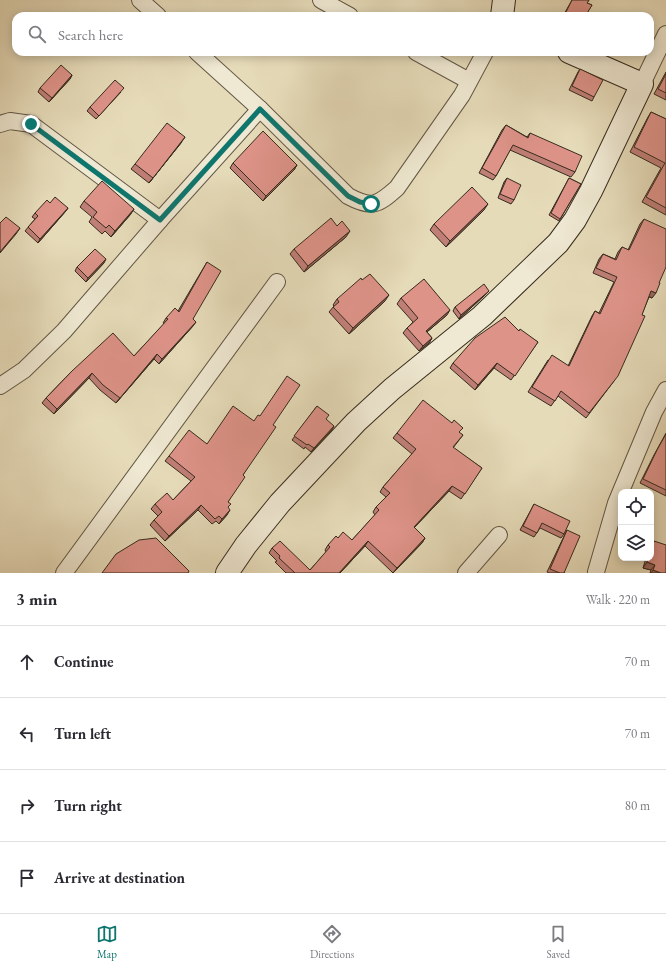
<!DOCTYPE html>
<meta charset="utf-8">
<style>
:root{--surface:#fff;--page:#f2f2f3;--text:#2b2b33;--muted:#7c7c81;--line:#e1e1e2;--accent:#0f766e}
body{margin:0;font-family:"EB Garamond",serif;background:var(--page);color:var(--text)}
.controls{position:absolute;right:12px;bottom:12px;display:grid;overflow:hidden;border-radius:8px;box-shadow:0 2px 10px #0003}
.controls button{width:36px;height:36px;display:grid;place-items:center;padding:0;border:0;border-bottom:1px solid var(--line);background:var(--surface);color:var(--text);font:20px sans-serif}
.stop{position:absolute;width:12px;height:12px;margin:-9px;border:3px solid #0f766e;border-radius:50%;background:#fff}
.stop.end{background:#0f766e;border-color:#fff;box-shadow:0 1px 4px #0008}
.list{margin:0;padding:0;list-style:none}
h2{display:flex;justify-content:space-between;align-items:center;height:52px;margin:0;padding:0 16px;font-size:17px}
h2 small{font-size:13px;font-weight:400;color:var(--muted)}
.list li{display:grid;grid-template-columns:26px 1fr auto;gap:12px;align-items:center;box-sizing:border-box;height:72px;padding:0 16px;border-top:1px solid var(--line)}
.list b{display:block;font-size:15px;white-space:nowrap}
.list em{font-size:13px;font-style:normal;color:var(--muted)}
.icon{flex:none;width:22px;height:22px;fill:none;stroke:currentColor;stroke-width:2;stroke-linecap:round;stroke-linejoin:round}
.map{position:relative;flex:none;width:666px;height:573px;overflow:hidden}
.search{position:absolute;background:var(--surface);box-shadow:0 2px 10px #0003;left:12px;right:12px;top:12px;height:44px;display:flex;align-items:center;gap:10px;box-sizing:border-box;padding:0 14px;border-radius:12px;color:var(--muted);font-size:15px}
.sheet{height:340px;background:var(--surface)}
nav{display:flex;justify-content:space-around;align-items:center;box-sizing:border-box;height:56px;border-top:1px solid var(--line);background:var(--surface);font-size:11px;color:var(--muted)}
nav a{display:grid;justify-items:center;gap:2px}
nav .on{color:var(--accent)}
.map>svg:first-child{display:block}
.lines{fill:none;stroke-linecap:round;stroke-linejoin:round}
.street-casing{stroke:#625744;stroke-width:18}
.secondary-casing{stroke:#362b1d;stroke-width:24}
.street{stroke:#efe8d2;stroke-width:16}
.secondary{stroke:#efe8d2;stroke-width:22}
.wall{fill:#bf7e76;stroke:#362b1d}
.shaded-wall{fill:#9b6760;stroke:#362b1d}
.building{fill:#de9389;stroke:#362b1d}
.route{stroke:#0f766e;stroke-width:5}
</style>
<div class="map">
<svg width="666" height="573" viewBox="0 0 666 573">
<rect width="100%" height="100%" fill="#e6dbb9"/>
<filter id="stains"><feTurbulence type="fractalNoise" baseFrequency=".005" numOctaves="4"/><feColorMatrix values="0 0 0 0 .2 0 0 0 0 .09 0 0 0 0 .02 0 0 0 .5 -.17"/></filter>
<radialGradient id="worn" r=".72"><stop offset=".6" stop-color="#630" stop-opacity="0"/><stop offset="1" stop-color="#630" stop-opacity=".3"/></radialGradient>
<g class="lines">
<g class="street-casing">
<g id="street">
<polyline points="140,0 158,16"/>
<polyline points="321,0 350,16"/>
<path d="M 197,52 L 260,109 L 348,196 C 372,209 378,205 397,188 L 462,95 L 485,52"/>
<polyline points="416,52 469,81"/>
<polyline points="642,84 666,34"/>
<polyline points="0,124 10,121 31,124 160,220 260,109"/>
<polyline points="0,386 24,370 64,331 160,220"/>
<polyline points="596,572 616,503 654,412 666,390"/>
<polyline points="64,573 277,282"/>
<polyline points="466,573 499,535"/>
</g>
</g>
<g class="secondary-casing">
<g id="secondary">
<polyline points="502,16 504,0"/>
<polyline points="227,573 246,545 280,503 356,422 392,389 482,316 558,243 575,220 591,191 642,84 569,52"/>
</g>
</g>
<use href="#street" class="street"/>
<use href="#secondary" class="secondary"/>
</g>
<g class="wall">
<polygon points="572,0 589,0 587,3 592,5 585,16 563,16"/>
<polygon points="580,69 594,97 592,101 569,90 578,72"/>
<polygon points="666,72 666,100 654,94"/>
<polygon points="72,75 70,79 49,102 38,92 40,88"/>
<polygon points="121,92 96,119 87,111 90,107"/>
<polygon points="651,112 666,119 666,215 642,202 661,168 630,152 648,117"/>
<polygon points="506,125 527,137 530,133 575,172 571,177 510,150 496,176 493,180 479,173 502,130"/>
<polygon points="181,143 149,183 131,169 135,164"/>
<polygon points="233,163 297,165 294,170 263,201 230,168"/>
<polygon points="507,178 514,200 511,204 498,198 504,182"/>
<polygon points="569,178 581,184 559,221 549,215"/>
<polygon points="84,201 134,209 130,215 111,237 105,231 102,234 89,222 92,217 80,207"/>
<polygon points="50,203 68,208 65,212 38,243 25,231 35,219 32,217 35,213"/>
<polygon points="484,210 446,247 430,230 434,224"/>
<polygon points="644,219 659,283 652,298 649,297 614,381 586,418 558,396 551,406 528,392 548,360 568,366 592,316 595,311 599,313 614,282 593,273 599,259 603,254 615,259 618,252 622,247 628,250 640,224"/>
<polygon points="346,237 304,272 290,254 294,249"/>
<polygon points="207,262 193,319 193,326 159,364 154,359 116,403 100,390 89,378 54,414 42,403 46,398 72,371 134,356 164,324 163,323 166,318 178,311"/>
<polygon points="104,263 86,282 75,271 77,267"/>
<polygon points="489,291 486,294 459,319 453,311 455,307"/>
<polygon points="401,298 447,315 427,332 432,338 429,343 419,351 403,333 407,328 413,322 397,304"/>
<polygon points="337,299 385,301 349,334 329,312 334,306 333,305"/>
<polygon points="519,331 538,342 511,380 494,368 475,390 450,368 453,363"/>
<polygon points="317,406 326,420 332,430 311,452 305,447 304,449 292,440"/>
<polygon points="273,425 243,475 228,502 227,515 219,524 216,521 212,524 198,510 165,541 150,525 154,520 158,516 151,509 155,504 173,500 191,481 165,461 169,456 207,444"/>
<polygon points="397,433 459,433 463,435 453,448 482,468 461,499 449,491 414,528 425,538 422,543 393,573 365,546 340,573 286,573 275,562 277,561 269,553 272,548 310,570 326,552 325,550 328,545 338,538 352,540 375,515 373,512 376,507 386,497 380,492 383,487 412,454 393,438"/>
<polygon points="666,433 666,496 640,483 654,455"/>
<polygon points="534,504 564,534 561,538 540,528 534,537 520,530 532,508"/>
<polygon points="567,530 564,573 549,573 547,572 565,534"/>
<polygon points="654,541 666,573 650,573 651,570 643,568 646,558 651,558 651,545"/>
</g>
<g class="shaded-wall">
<polygon points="72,75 70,79 49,102 52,98"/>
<polygon points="185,137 181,143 149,183 153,178"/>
<polygon points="297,165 294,170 263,201 266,196"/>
<polygon points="488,204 484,210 446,247 450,241"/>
<polygon points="68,208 65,212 38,243 40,239"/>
<polygon points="134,209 130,215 111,237 115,231"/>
<polygon points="20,228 16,234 0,253 0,252"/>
<polygon points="350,231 346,237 304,272 308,266"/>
<polygon points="106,259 104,263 86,282 88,278"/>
<polygon points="489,291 486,294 459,319 461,315"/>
<polygon points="651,291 656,293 652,298 648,296"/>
<polygon points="389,295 385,301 349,334 353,328"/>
<polygon points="450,310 447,315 422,336 426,331"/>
<polygon points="196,322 193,326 159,364 162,359"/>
<polygon points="432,338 429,343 419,351 423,346"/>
<polygon points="157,354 154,359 116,403 120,398"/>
<polygon points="497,363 494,368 475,390 478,385"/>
<polygon points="92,373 89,378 54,414 57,409"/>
<polygon points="334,426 332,430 311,452 314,448"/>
<polygon points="452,486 449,491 410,532 414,527"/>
<polygon points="201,505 198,510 165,541 169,536"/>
<polygon points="230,510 227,515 219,524 222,519"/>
<polygon points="425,538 422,543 393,573 397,568"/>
<polygon points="368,541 365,546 340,573 339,573"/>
<polygon points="647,562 655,565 651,570 643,568"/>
<polygon points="653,570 661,573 651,573"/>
</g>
<g class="building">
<polygon points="572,0 589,0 587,3 592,5 586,15 582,13 580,16 564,16"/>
<polygon points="61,65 72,75 52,98 40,88"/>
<polygon points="580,69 603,80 594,97 572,86"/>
<polygon points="666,74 666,93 658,89"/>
<polygon points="115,80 124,88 99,116 90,107"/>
<polygon points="651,112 666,119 666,208 646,197 665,163 634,147"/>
<polygon points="167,123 185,137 153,178 135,164"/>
<polygon points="506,125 528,138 530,133 582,156 575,172 513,145 496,176 482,168"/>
<polygon points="263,131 297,165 266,196 233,163"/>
<polygon points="507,178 521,185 514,200 500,194"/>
<polygon points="569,178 581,184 560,219 551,213"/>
<polygon points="102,181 134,209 115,231 109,225 106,228 93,217 97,212 84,201"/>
<polygon points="472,187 488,204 450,241 434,224"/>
<polygon points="55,197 68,208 40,239 28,227 38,216 35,213 47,200 50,203"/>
<polygon points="6,217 20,228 0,252 0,223"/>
<polygon points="331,218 337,226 342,221 350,231 308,266 294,249"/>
<polygon points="644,219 666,229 666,267 659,283 660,283 656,293 651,291 642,315 645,316 618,376 589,413 561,391 555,401 532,387 552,355 569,366 595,311 600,314 617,277 596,268 603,254 616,260 622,247 629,250"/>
<polygon points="95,249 106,259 88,278 77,267"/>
<polygon points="207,262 221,271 193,319 196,322 162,359 157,354 120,398 103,385 92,373 57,409 46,398 72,371 113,333 134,356 168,319 166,318 175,308 179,312"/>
<polygon points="370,274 389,295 353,328 333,307 339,302 337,299 361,278 362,280"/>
<polygon points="424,279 450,310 426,331 432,338 423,346 407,328 418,318 401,298"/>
<polygon points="484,284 489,291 461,315 455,307"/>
<polygon points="505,317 519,331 520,329 538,342 515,376 497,363 478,385 453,363 475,338"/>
<polygon points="287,376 300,385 273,425 276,427 243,475 245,477 228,502 231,504 228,507 230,510 222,519 219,516 215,519 201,505 169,536 154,520 162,512 155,504 167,493 173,500 195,477 169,456 189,430 207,444 233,406 254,421 258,415 260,416"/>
<polygon points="423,400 452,423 454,420 463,428 459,432 463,435 453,447 482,468 465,494 452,486 414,527 425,538 397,568 368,541 339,573 295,573 279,558 280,556 272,548 280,541 310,570 330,547 328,545 336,536 338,538 343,532 352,540 379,510 376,507 390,493 383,487 416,449 397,433"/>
<polygon points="317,406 329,415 326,419 334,426 314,448 308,444 307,445 294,436"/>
<polygon points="666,434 666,490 643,479 657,450"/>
<polygon points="534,504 570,521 564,534 542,523 537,533 523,526"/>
<polygon points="567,530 580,536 564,573 560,573 550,569"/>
<polygon points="156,538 189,571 188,573 102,573 116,554 139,540"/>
<polygon points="654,541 666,545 666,573 661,573 653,570 655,565 647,562 648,558 651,558 651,549"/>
</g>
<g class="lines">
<polyline class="route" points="31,124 160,220 260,109 348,196 360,202 371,204"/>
</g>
<rect width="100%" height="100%" filter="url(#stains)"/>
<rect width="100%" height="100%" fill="url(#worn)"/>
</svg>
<div class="controls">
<button><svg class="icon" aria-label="locate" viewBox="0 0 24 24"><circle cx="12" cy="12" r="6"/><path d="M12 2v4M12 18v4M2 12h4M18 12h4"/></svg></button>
<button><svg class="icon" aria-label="layers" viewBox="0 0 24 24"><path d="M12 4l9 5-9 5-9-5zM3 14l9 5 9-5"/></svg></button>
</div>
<div class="stop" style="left:371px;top:204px"></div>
<div class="stop end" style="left:31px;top:124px"></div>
<div class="search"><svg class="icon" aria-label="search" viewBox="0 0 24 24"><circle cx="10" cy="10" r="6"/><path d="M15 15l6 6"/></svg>Search here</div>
</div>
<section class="sheet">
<h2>3 min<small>Walk · 220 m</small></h2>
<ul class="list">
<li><svg class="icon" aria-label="ahead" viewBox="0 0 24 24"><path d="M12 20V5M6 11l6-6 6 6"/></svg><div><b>Continue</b></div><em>70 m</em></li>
<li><svg class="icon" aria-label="left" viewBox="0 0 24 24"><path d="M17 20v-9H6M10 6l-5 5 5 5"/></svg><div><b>Turn left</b></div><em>70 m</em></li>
<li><svg class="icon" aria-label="right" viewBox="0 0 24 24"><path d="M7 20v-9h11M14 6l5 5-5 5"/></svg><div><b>Turn right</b></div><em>80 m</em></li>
<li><svg class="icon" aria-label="arrive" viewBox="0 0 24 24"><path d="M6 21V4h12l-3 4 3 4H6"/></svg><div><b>Arrive at destination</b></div></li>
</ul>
</section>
<nav>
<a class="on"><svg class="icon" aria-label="map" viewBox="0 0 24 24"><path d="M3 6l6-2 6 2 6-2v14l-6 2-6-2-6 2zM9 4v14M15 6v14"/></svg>Map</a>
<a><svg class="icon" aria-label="directions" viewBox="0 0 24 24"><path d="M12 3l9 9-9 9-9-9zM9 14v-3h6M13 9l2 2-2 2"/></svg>Directions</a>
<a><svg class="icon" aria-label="saved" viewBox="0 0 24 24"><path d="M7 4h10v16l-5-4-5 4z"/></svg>Saved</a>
</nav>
